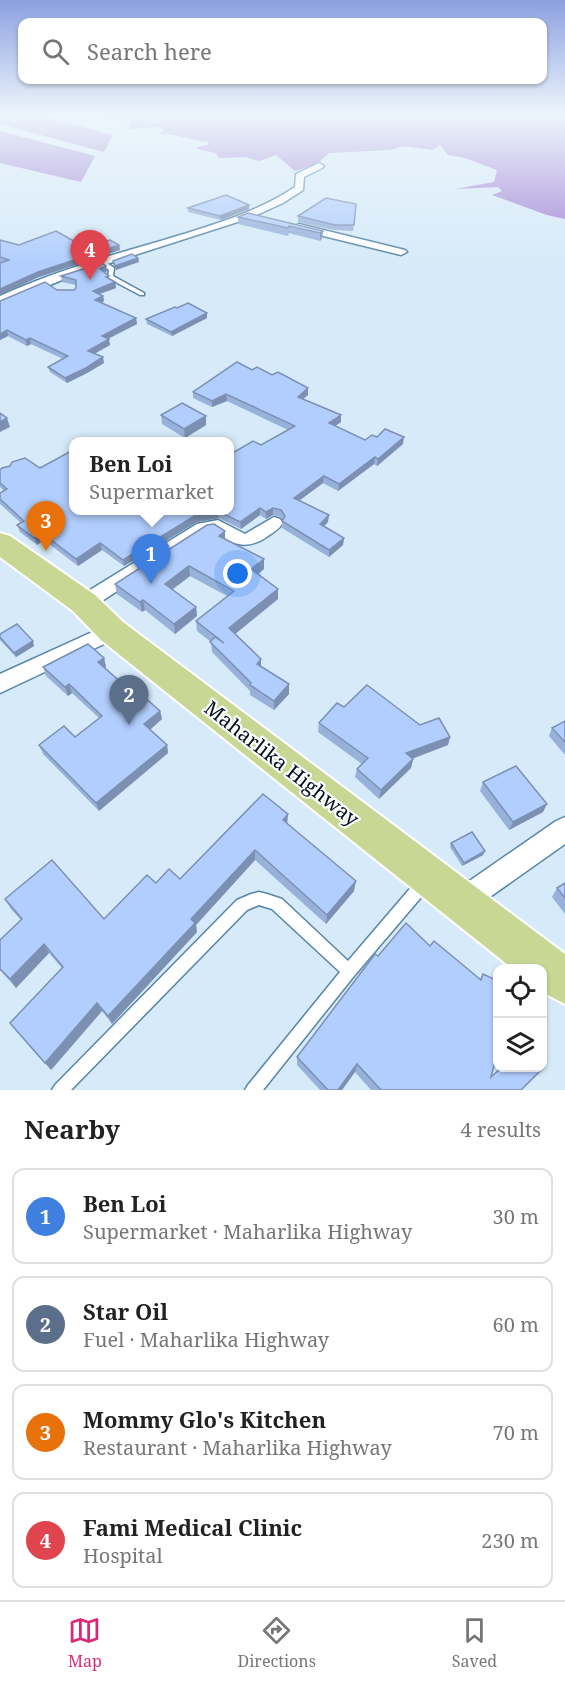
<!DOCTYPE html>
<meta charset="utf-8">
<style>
:root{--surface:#fff;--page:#f2f2f2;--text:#222;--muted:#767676;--line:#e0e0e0;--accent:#db2777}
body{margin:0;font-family:"Noto Serif",serif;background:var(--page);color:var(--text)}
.controls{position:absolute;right:18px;bottom:18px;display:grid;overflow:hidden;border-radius:12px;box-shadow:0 2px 4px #0004}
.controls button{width:54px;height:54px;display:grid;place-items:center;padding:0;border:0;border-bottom:2px solid var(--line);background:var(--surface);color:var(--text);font:30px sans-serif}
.you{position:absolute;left:238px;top:574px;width:21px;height:21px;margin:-15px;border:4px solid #fff;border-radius:50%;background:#1a73e8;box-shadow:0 0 0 9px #1a73e833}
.badge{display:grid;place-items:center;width:39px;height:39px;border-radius:50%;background:var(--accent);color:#fff;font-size:20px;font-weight:700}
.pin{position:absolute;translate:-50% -50px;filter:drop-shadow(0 2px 3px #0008)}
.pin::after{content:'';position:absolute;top:32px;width:21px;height:18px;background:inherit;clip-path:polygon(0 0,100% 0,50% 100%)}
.popup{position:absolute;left:69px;top:437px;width:165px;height:78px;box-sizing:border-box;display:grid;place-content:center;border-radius:12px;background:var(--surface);filter:drop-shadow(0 2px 4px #0005);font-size:20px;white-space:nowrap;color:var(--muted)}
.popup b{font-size:22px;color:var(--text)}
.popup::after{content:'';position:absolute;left:50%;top:100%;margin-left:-12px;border:12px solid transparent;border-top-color:var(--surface)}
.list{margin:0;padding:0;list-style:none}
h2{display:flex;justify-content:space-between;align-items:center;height:78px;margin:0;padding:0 24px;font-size:26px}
h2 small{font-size:20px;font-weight:400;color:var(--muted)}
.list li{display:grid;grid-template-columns:39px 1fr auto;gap:18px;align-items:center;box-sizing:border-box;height:96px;margin:0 12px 12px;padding:0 12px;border:2px solid var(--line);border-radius:12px}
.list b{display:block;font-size:22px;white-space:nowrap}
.list p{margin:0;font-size:20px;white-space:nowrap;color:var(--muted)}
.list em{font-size:20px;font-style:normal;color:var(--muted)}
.icon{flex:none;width:33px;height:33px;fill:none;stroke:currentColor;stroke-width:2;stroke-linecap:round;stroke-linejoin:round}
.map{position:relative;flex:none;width:565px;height:1090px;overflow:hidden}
.search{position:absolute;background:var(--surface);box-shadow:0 2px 4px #0004;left:18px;right:18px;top:18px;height:66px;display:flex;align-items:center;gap:15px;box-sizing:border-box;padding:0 21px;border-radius:12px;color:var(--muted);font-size:22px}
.sheet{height:510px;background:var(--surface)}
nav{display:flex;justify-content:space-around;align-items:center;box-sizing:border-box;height:84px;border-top:2px solid var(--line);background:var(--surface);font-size:16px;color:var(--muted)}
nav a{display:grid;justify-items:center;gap:3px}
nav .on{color:var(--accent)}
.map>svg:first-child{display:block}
.water{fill:#a283d3}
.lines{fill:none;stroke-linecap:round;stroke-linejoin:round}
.lane-casing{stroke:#5585a7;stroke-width:3}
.street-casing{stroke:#5585a7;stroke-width:3}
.primary-casing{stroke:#fff;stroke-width:4}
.lane{fill:#fff;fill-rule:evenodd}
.street{fill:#fff;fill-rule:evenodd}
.primary{fill:#c8d793;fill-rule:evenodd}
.wall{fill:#98b1da}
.shaded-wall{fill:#7c90b2}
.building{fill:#b1cefe;stroke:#7c90b2;stroke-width:1.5}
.labels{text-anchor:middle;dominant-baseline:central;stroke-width:4.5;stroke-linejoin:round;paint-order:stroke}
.near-street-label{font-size:20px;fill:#01121f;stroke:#fff}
</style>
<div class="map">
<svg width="565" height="1090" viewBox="0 0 565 1090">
<rect width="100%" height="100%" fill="#d6eaf9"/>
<g class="water">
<polygon points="0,114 37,114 113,135 104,152 0,124"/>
<path d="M 70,114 L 565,114 L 565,219 L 547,215 L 492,195 L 502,191 L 498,187 L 456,189 L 494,182 L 497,170 L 465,158 L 448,155 L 440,145 L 432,150 L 403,146 L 391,150 L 329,153 L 317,164 L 295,171 L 276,155 L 259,161 L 245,157 L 219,158 L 216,153 L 197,149 L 197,147 L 208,145 L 208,142 C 190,140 175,133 157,134 L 164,131 L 159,127 L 128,129 L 131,122 Z"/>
<polygon points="0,131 95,156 81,182 0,163"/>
</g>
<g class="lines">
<g class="lane-casing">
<g id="lane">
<polygon points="100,261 104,261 114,268 113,276 144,293 144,295 140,295 108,278 109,270 100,263"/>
<polygon points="424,877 429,878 430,883 429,888 354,976 263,1090 245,1090 248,1085 340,972 272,909 259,905 247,910 71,1090 52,1090 55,1085 237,900 251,894 259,892 267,894 282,899 348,961 419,878"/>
</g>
</g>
<g class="street-casing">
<g id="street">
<path d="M 319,163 L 324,166 L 322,168 L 304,177 L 303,190 L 283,203 L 250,218 L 82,272 L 0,305 L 0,296 C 53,272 108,256 164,240 C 209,226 256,213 295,187 L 296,174 Z"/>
<polygon points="299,224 405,250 407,252 401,255 295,229 294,227"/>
<path d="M 274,517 L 280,519 L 283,523 C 279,529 274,532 268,536 C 248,550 234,546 215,532 L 207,533 L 91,608 L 84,610 L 77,608 L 74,603 L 77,598 L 197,524 L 218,520 L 245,534 Z"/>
<polygon points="112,623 119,625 122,631 119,637 0,693 0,674"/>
<polygon points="565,817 565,844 470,911 461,915 452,911 448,902 452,893 556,821"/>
</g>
</g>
<g class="primary-casing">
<polygon id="primary" points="0,533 10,536 95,595 123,622 565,954 565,1004 542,992 542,969 513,969 101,640 73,611 0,557"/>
</g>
<use href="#lane" class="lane"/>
<use href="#street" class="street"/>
<use href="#primary" class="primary"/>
</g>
<g class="wall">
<polygon points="356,204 353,231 334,230 298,222 298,216"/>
<polygon points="188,208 249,209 221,220 188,212"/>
<polygon points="238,217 323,231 322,238 320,241 289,233 288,236 238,224"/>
<polygon points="0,240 19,245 77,243 93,245 119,245 120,250 39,277 0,262"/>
<polygon points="106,266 107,271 104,273 109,276 109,279 115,282 116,288 99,294 103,296 104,301 102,303 136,318 137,324 108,339 110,345 94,353 104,363 87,373 67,383 50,372 48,367 63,359 31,344 27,346 8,336 0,340 0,301 57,290 74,290 76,288 76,285 62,282 61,276"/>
<polygon points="177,308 207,318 172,336 147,324 146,319"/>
<polygon points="252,370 272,375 308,388 308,395 303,399 341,415 341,422 335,426 365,440 377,437 403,444 377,466 374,464 338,491 323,483 299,501 328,522 324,526 344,538 343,545 329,557 282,528 282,521 283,520 281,517 273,515 266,519 260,515 241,529 219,518 197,522 124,566 102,550 78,566 44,540 37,545 20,532 17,525 21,523 0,504 0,493 4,491 0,487 0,470 73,510 229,510 261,445 288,430 227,401 212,407 193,398 193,392"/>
<polygon points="161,415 206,425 185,438 162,424"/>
<polygon points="225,531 225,539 264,559 264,569 258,574 278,599 235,634 261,659 261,667 289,694 274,710 250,695 250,691 212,652 211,642 197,631 196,621 227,596 190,576 172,590 196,607 197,616 175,634 145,610 142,612 117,594 115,584"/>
<polygon points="0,634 34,646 16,657 0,640"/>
<polygon points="104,658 106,667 105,668 132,692 160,711 162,719 150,730 167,745 168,753 99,811 43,754 39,745 75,737 99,718 72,693 68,696 46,676 43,667"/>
<polygon points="344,707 420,725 450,737 448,745 412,758 413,759 411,768 379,799 355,777 357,769 362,764 318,732 319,723"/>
<polygon points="565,721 565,755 549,736 552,728"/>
<polygon points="483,782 543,812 509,830 480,791"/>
<polygon points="288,814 287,824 354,891 326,924 255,860 196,925 197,932 112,1024 102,1011 51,1070 62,968 49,953 16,988 0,970 0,940 21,920 11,909 5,899 104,919 156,883 180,879"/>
<polygon points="451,843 483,855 462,866 450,847"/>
<polygon points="565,883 565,914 552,897 557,888"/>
<polygon points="430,946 480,979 483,974 491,1077 521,1090 371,1090 355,1072 342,1090 320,1090 297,1065 297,1057 378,956"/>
</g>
<g class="shaded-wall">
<polygon points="249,205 249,209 221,220 220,216"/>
<polygon points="323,231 322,238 320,241 320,233"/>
<polygon points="119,245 120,250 39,277 0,295 0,289 38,272"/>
<polygon points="138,258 139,262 116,270 115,266"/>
<polygon points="106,266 107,271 101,275 100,269"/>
<polygon points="115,282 116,288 94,296 93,291"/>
<polygon points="103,296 104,301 96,305 95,300"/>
<polygon points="207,313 207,318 172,336 171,332"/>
<polygon points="136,318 137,324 103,341 102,336"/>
<polygon points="7,330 8,336 0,340 0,334"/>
<polygon points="30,338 31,344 27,346 26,340"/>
<polygon points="109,339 110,345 89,357 88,351"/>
<polygon points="103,357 104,363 87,373 67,383 65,378"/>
<polygon points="308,388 308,395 298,403 298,397"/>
<polygon points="226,394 227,401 212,407 212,401"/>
<polygon points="341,415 341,422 329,430 329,423"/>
<polygon points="206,416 206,425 185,438 184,429"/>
<polygon points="7,418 10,427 0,432 0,422"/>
<polygon points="404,437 403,444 377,466 378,459"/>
<polygon points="375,457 374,464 338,491 339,484"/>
<polygon points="324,476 323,483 293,505 294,498"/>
<polygon points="260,508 260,515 241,529 240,522"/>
<polygon points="273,508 273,515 266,519 266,512"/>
<polygon points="218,511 219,518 197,522 124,566 123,560 196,515"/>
<polygon points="329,515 328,522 320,530 320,524"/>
<polygon points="225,531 225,541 219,536"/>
<polygon points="42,533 44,540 37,545 34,538"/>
<polygon points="344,538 343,545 329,557 329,550"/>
<polygon points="100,543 102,550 78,566 76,559"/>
<polygon points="264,559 264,569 251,579 251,569"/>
<polygon points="189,566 190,576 166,594 165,584"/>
<polygon points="278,589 278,599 230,638 229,628"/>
<polygon points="143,600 145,610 142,612 140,602"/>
<polygon points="196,607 197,616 175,634 174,624"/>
<polygon points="33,641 34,646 16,657 14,653"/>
<polygon points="104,658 106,667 101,671 98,662"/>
<polygon points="261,659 261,669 257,664"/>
<polygon points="69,684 72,693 68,696 65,687"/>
<polygon points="289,684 289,694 274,710 274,701"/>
<polygon points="160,711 162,719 146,733 144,724"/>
<polygon points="450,737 448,745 404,762 406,753"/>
<polygon points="167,745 168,753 99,811 96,803"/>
<polygon points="413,759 411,768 379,799 381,790"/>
<polygon points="547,804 543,812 509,830 513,822"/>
<polygon points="288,814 287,825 283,820"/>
<polygon points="255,850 255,860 196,925 197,932 112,1024 108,1016 191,919"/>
<polygon points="485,851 483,855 462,866 464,863"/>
<polygon points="356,881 354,891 326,924 327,915"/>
<polygon points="44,944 49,953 16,988 10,979"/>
<polygon points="97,1003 102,1011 51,1070 45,1063"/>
<polygon points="357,1064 355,1072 342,1090 338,1090"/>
</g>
<g class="building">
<polygon points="226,195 249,205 220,216 188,208"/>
<polygon points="326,198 356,204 354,225 335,225 298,216"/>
<polygon points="248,213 323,231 320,233 289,226 288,228 238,217"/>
<polygon points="56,231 77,243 85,240 93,245 110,240 119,245 38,272 0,289 0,263 9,260 0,257 0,240 19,245"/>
<polygon points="132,254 138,258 115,266 113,261"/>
<polygon points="102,263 106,266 100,269 109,276 106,277 115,282 93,291 103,296 95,300 136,318 102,336 109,339 88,351 103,357 86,368 65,378 48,367 68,356 30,338 26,340 7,330 0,334 0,301 45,282 57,290 74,290 76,288 76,280 61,276"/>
<polygon points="188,303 207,313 171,332 146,319 175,307 177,308"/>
<polygon points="237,362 252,370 257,367 272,375 278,372 308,388 298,397 341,415 329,423 365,440 372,435 377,437 385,429 404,437 378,459 375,457 339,484 324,476 294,498 329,515 320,524 344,538 329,550 282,521 285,516 281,510 273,508 266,512 260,508 240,522 218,511 196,515 123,560 100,543 76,559 42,533 34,538 17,525 24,521 0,499 0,493 7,489 0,483 0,470 2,468 10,466 12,462 25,458 40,468 73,450 73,510 229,510 229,455 253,441 261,445 295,426 226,394 212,401 193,392"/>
<polygon points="182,403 206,416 184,429 161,415"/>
<polygon points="0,413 7,418 0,422"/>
<polygon points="214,524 225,531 219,536 264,559 251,569 278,589 229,628 261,659 257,664 289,684 274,701 250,685 251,683 210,642 215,637 224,643 196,621 234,591 189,566 165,584 196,607 174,624 143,600 140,602 115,584 207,525"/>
<polygon points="17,624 33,641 14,653 0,637 0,634"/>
<polygon points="88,644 104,658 98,662 132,692 135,689 160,711 144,724 167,745 96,803 39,745 64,726 75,737 102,716 69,684 65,687 43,667"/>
<polygon points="367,685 420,725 439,718 450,737 406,753 413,759 381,790 357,769 368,758 319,723 337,703 344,707"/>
<polygon points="565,721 565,742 552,728"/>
<polygon points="516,766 547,804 513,822 483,782"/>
<polygon points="263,794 288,814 283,820 356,881 327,915 255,850 191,919 195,923 108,1016 97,1003 45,1063 10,1023 63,967 44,944 10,979 0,969 0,940 22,919 5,899 52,860 104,919 147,875 156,883 169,869 180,879"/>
<polygon points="472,832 485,851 464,863 451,843"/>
<polygon points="565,883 565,898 557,888"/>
<polygon points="406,923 430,946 434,941 481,980 483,974 498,981 498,1051 491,1077 501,1068 543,1068 543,1065 544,1067 521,1090 381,1090 357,1064 338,1090 328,1090 297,1057 375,954 378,956"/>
</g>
<linearGradient id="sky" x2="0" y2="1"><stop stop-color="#8ca0e0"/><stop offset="0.43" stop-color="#edf6fc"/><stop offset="1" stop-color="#edf6fc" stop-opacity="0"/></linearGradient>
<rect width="565" height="267" fill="url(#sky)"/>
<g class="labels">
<g class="near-street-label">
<text transform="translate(282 763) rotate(38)">Maharlika Highway</text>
</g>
</g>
</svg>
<div class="controls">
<button><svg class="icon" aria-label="locate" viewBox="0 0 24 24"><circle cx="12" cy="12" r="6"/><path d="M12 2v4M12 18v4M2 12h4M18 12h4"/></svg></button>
<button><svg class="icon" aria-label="layers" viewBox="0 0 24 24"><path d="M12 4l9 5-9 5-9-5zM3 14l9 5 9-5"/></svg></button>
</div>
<div class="you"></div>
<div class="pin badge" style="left:151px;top:584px;background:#3f7fe0">1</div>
<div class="popup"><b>Ben Loi</b>Supermarket</div>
<div class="pin badge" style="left:129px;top:725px;background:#5c6f8a">2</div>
<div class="pin badge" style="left:46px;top:551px;background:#e8710a">3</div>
<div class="pin badge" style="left:90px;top:280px;background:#e0444e">4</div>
<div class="search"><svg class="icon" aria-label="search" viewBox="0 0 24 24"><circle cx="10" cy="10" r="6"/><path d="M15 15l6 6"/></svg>Search here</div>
</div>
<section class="sheet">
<h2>Nearby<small>4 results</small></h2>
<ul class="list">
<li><span class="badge" style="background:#3f7fe0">1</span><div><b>Ben Loi</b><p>Supermarket · Maharlika Highway</p></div><em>30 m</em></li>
<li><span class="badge" style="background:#5c6f8a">2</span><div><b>Star Oil</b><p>Fuel · Maharlika Highway</p></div><em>60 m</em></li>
<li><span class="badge" style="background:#e8710a">3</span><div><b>Mommy Glo's Kitchen</b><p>Restaurant · Maharlika Highway</p></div><em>70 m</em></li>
<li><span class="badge" style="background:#e0444e">4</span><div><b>Fami Medical Clinic</b><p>Hospital</p></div><em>230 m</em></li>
</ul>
</section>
<nav>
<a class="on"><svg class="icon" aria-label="map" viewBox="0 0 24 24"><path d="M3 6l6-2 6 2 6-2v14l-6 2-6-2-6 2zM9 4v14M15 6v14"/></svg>Map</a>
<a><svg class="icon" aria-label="directions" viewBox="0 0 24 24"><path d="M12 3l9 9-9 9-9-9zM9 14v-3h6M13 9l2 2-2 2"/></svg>Directions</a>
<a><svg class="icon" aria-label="saved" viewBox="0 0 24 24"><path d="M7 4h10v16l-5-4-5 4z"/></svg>Saved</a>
</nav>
